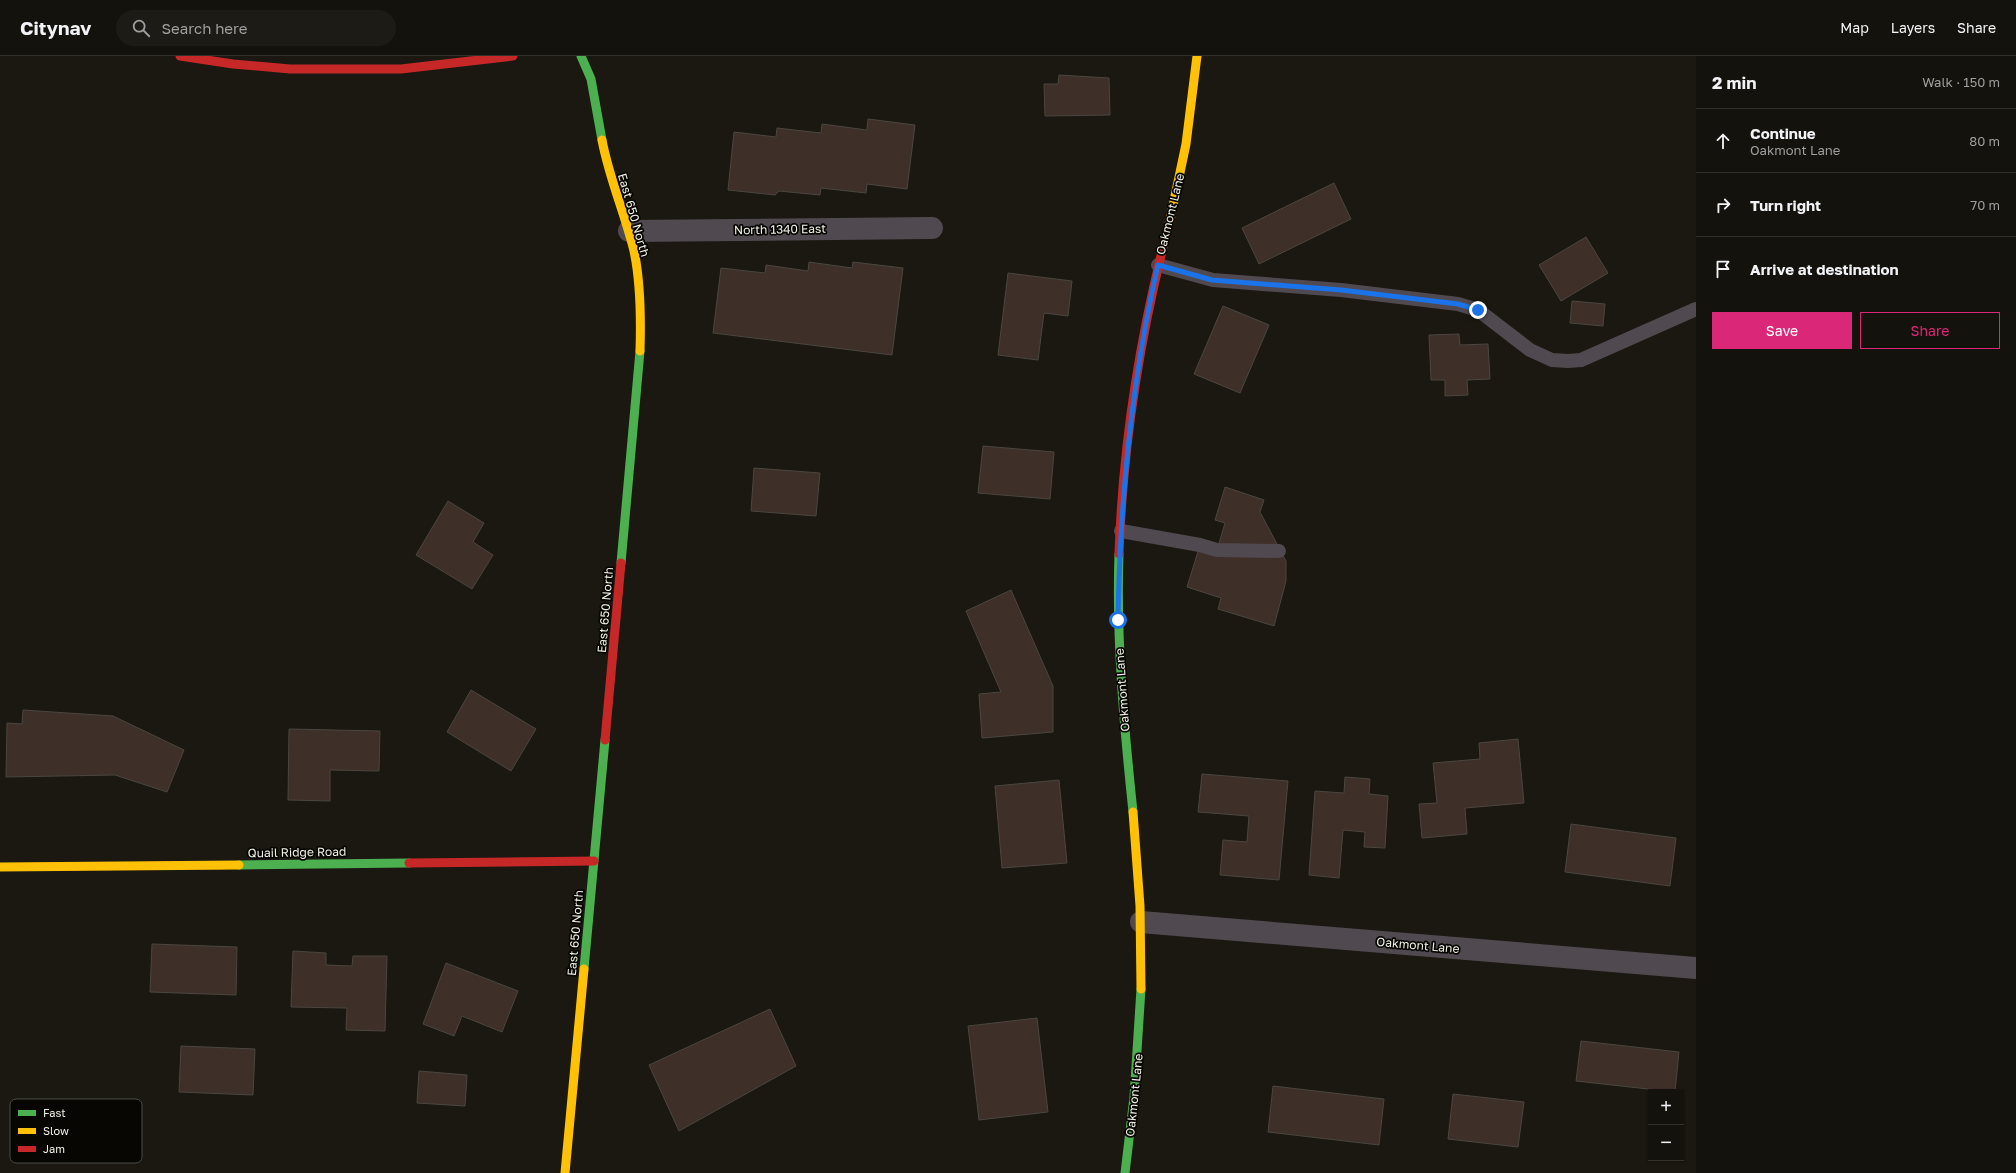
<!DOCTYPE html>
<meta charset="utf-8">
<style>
:root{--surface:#14120c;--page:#1d1b15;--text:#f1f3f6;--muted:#9d9e9d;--line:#33322d;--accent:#db2777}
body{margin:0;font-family:"Golos Text",sans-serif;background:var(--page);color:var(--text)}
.controls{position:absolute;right:12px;bottom:12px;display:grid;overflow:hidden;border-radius:0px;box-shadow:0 1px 3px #0004}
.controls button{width:36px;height:36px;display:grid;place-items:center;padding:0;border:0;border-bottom:1px solid var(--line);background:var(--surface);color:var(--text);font:20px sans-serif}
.stop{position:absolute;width:12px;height:12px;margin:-9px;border:3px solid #1a73e8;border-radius:50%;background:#fff}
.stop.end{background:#1a73e8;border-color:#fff;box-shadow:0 1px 4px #0008}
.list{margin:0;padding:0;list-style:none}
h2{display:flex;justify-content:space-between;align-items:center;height:52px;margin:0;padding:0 16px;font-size:17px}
h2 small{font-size:13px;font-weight:400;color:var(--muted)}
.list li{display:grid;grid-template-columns:26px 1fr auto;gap:12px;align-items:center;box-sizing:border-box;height:64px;padding:0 16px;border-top:1px solid var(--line)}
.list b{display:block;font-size:15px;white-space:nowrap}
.list p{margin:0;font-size:13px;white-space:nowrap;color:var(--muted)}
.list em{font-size:13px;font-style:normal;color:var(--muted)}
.actions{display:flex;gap:8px;padding:12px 16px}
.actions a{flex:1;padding:9px 0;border:1px solid var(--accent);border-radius:0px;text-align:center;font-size:14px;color:var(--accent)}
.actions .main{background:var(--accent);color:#fff}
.icon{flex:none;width:22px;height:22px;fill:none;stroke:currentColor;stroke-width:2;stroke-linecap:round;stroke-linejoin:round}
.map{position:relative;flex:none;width:1696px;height:1117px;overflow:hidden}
header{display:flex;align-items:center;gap:24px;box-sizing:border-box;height:56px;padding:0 20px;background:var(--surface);border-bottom:1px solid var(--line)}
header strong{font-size:19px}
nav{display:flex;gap:22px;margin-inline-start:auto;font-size:14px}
.search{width:280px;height:36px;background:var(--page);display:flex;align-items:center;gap:10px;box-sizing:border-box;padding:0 14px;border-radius:22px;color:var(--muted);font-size:15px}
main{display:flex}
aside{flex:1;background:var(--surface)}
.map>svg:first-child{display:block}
.building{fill:#3f2f29;stroke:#4a4641}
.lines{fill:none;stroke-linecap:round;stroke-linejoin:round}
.lane{stroke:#514950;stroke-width:14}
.street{stroke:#514950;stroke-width:22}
.fast{stroke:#4caf50;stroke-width:9}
.slow{stroke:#ffc107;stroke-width:9}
.jam{stroke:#c62828;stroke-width:9}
.route{stroke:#1a73e8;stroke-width:5}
.labels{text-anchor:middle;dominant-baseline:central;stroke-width:3.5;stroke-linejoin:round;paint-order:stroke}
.street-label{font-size:12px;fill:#f1f0e6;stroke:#070602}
.key{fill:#070602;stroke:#4d4c46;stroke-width:1}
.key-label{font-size:11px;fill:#f1f0e6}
</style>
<header>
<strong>Citynav</strong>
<div class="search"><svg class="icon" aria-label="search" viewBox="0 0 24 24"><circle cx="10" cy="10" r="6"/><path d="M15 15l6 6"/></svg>Search here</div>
<nav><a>Map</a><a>Layers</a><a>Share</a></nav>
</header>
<main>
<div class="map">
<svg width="1696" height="1117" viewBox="0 0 1696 1117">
<rect width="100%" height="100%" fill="#1a1810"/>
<g class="building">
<polygon points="1059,19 1109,22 1110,59 1045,60 1044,28 1058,28"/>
<polygon points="868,63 915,69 907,133 867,128 866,137 821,132 820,139 779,135 775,139 728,134 734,76 776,81 777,72 821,77 822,68 867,74"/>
<polygon points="1334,127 1351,163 1259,208 1242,172"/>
<polygon points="1586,181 1608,217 1561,245 1539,209"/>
<polygon points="809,206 852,212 853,206 903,212 892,299 713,277 721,212 765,217 766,209 808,215"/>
<polygon points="1008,217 1072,225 1068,260 1044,257 1038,304 998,299"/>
<polygon points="1572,245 1605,248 1603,270 1570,267"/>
<polygon points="1223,250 1269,269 1240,337 1194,318"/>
<polygon points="1459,278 1460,289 1488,288 1490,323 1467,324 1468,339 1445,340 1445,324 1431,324 1429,279"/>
<polygon points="983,390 1054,396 1050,443 978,437"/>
<polygon points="754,412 820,417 816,460 751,455"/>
<polygon points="1225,431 1264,444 1260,456 1286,505 1286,525 1274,570 1218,553 1221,542 1187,531 1200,489 1217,494 1225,467 1215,464"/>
<polygon points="448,445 484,467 473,486 493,499 472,533 416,499"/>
<polygon points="1011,534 1053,630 1053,676 982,682 979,638 1001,636 966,555"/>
<polygon points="471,634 536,673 511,715 447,676"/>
<polygon points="23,654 113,660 184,694 167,736 115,719 6,721 7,667 22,668"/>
<polygon points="289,673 380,675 379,715 330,714 330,745 288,744"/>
<polygon points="1518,683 1524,747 1465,752 1467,778 1422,782 1419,748 1437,747 1433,707 1480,703 1479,687"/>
<polygon points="1202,718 1288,725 1279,824 1220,819 1223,784 1247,786 1249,760 1198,756"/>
<polygon points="1345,721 1370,723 1369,738 1388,740 1385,792 1364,791 1365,776 1343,774 1339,822 1309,819 1315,735 1344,737"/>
<polygon points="1059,724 1067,807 1002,812 995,730"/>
<polygon points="1571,768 1676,782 1670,830 1565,816"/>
<polygon points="152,888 237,891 236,939 150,936"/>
<polygon points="293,895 326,897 326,909 352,910 353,900 387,900 385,975 346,974 347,952 291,951"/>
<polygon points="446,907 518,935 502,976 462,960 454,980 423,968"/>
<polygon points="770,953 796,1010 679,1075 649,1009"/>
<polygon points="1037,962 1048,1056 979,1064 968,970"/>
<polygon points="1581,985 1679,996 1675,1036 1576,1025"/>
<polygon points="181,990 255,993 253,1039 179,1036"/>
<polygon points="419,1015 467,1019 465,1050 417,1047"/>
<polygon points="1273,1030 1384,1043 1379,1089 1268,1076"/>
<polygon points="1453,1038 1524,1046 1518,1091 1448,1083"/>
</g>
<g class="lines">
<g class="lane">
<polyline points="1158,209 1213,224 1341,234 1458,248 1478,254 1530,294 1552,304 1568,305 1581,304 1696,253"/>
<polyline points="1121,475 1200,489 1217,494 1279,495"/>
</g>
<g class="street">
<polyline points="629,175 932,172"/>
<polyline points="1141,866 1696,912"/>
</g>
<g class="fast">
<polyline points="581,0 591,23 602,84"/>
<path d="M 1119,498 C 1116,584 1124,670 1133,756"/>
<polyline points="621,507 640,295"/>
<polyline points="239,809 409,807"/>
<polyline points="584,913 605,684"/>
<polyline points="1125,1117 1134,1041 1141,933"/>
</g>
<g class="slow">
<path d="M 602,84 C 609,122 625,158 634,195 C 641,228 641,263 640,295"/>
<polyline points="1170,164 1186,88 1197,0"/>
<polyline points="1133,756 1140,850 1141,933"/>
<polyline points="0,811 239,809"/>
<polyline points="565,1117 584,913"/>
</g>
<g class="jam">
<polyline points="180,0 233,8 290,13 401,13 513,0"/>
<path d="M 1119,498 C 1123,385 1141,273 1170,164"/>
<polyline points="605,684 621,507"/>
<polyline points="409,807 594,805"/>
</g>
</g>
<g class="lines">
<path class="route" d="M 1118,564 C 1120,445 1131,326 1158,209 L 1212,224 L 1341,234 L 1458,248 L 1478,254"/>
</g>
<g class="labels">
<g class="street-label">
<text transform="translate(1170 158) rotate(-76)">Oakmont Lane</text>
<text transform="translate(634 159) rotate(74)">East 650 North</text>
<text transform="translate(780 173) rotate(-1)">North 1340 East</text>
<text transform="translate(605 554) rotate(-85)">East 650 North</text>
<text transform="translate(1122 634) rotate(-94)">Oakmont Lane</text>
<text transform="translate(297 796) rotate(-1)">Quail Ridge Road</text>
<text transform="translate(575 877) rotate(-85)">East 650 North</text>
<text transform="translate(1418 889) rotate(5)">Oakmont Lane</text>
<text transform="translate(1134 1039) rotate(-84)">Oakmont Lane</text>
</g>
</g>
<rect x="10" y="1043" width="132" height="64" rx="6" class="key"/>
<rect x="18" y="1054" width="18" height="6" fill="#4caf50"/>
<rect x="18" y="1072" width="18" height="6" fill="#ffc107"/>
<rect x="18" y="1090" width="18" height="6" fill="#c62828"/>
<g class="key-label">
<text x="43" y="1061">Fast</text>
<text x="43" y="1079">Slow</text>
<text x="43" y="1097">Jam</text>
</g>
</svg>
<div class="controls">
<button>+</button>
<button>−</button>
</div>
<div class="stop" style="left:1118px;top:564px"></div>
<div class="stop end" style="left:1478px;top:254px"></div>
</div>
<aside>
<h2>2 min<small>Walk · 150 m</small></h2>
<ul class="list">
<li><svg class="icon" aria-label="ahead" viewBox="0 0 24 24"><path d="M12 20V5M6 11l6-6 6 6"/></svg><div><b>Continue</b><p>Oakmont Lane</p></div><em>80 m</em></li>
<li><svg class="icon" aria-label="right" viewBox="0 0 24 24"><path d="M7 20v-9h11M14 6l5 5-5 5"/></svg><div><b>Turn right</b></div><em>70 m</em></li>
<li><svg class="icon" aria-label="arrive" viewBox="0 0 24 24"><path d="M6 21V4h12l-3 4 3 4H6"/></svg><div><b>Arrive at destination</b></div></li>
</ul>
<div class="actions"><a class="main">Save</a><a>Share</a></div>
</aside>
</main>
